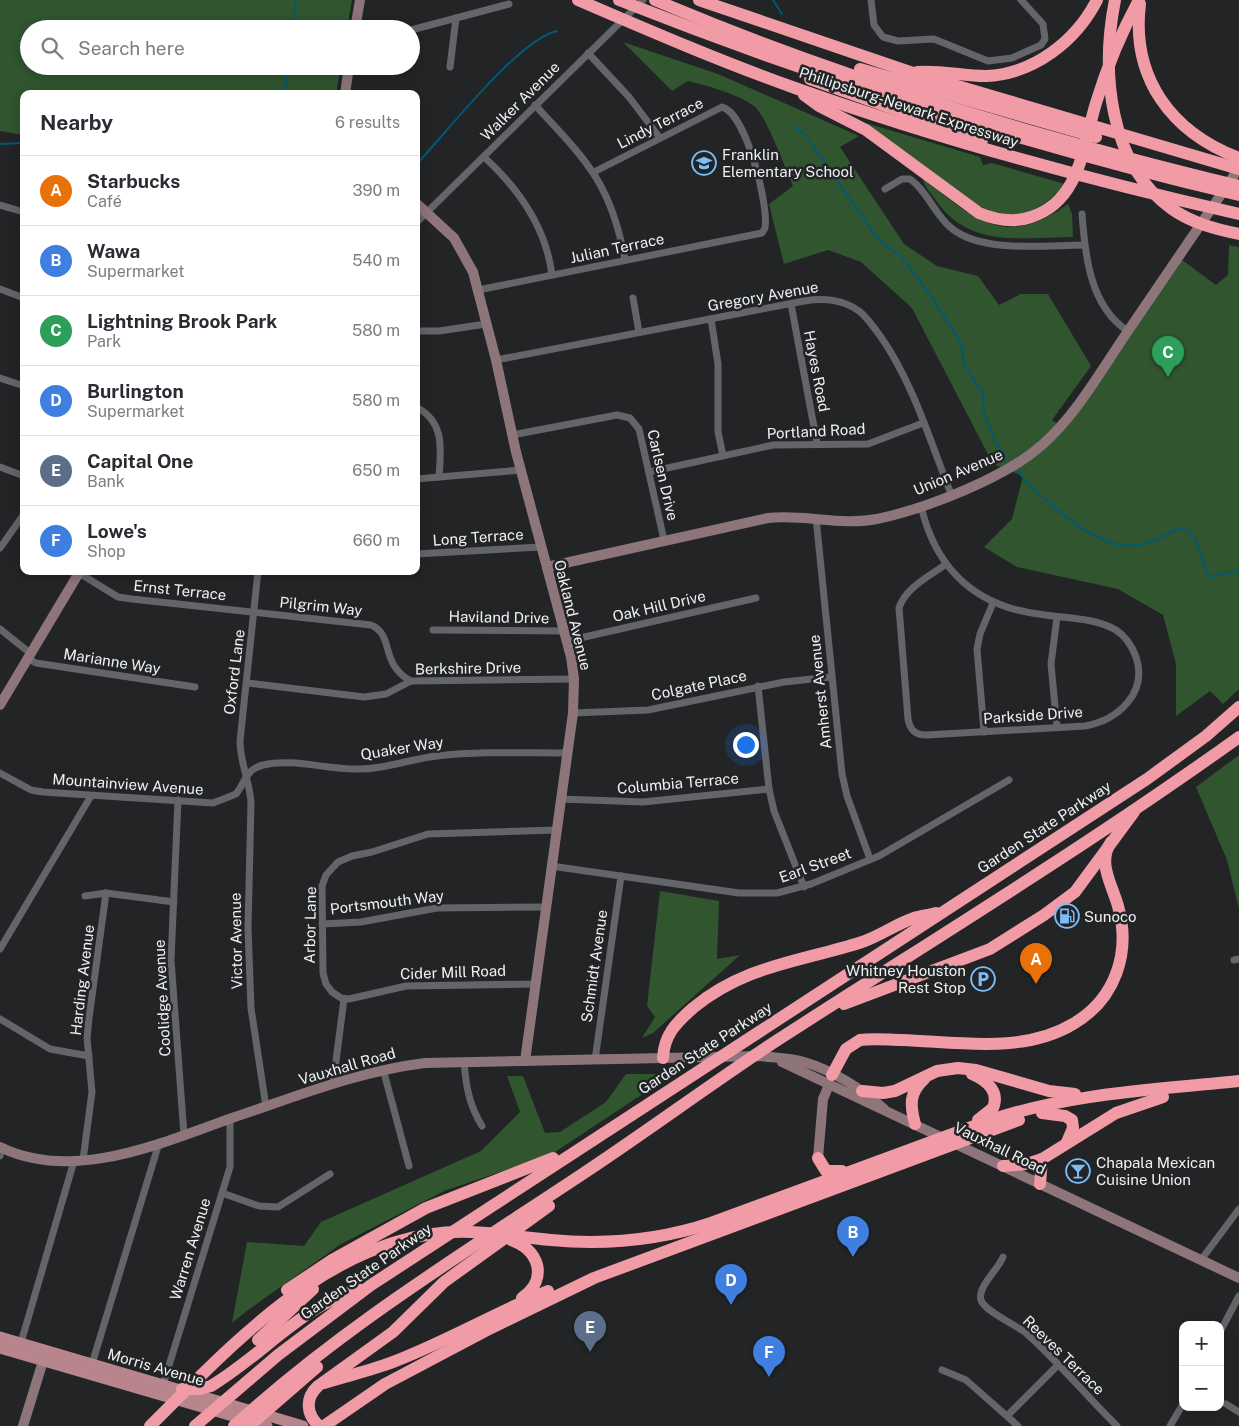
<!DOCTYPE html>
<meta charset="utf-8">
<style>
:root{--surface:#fff;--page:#f2f2f3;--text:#2b2b33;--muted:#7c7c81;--line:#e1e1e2;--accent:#ea580c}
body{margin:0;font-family:"Public Sans",sans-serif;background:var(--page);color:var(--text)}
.controls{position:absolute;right:15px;bottom:15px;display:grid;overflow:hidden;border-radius:10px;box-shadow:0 2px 12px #0003}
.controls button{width:45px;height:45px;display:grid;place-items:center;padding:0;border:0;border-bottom:1px solid var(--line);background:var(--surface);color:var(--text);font:25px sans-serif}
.you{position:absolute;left:745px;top:744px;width:18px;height:18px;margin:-12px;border:4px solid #fff;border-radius:50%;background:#1a73e8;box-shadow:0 0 0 8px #1a73e833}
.badge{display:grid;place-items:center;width:32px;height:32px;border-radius:50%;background:var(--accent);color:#fff;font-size:16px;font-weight:700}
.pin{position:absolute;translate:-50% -41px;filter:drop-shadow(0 1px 2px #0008)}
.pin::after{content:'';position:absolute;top:26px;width:18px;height:15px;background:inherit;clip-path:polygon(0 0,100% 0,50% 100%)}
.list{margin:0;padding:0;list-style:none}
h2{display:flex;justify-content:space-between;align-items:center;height:65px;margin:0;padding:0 20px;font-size:21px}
h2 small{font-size:16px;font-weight:400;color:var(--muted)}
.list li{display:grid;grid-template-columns:32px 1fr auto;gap:15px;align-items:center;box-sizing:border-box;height:70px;padding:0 20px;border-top:1px solid var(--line)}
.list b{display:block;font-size:19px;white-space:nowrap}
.list p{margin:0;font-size:16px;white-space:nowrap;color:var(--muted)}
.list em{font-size:16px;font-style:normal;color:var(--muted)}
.icon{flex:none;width:28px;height:28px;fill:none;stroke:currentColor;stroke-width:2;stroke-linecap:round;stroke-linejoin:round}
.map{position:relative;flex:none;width:1239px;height:1426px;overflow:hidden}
.search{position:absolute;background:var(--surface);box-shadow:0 2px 12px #0003;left:20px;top:20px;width:400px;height:55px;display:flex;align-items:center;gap:12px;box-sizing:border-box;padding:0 18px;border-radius:28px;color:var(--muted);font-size:19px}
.panel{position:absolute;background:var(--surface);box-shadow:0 2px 12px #0003;left:20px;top:90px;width:400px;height:485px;border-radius:10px}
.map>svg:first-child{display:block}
.green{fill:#30552f}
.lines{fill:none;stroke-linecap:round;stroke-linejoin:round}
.stream{stroke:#005a75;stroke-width:2}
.street{stroke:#646568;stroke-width:7}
.secondary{stroke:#8e757a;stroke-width:10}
.primary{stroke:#b8858d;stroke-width:11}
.highway{stroke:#f09ba5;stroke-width:12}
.labels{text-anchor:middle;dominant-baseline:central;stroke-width:5;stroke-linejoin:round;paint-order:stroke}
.street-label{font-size:15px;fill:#eff0f1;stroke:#222426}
.poi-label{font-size:15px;fill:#eff0f1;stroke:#222426;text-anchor:start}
</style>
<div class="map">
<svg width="1239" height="1426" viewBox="0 0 1239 1426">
<rect width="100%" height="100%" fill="#222426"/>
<g class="green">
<polygon points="0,0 352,0 347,29 29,29 29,66 341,66 336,94 24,94 24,135 0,131"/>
<path d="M 623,42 L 718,74 L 859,136 L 840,147 L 904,244 L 937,266 L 978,276 L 999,305 L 1021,294 L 1048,294 L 1091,366 L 1052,420 L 1060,426 L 1178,257 L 1216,285 L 1228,275 L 1229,245 L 1239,247 L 1239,689 L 1223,704 L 1210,691 L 1176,716 L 1176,664 L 1163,615 L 1118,589 L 1017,567 L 984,547 L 1012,519 L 1023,476 L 993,464 L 912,308 L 861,262 L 828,250 L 784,264 L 769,204 L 793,186 C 786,170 766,115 754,106 C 736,93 710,87 688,81 L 672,91 Z"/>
<path d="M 866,123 L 980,157 L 983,165 L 992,163 L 1065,184 C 1010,250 961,194 911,157 C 901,150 869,131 866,123 Z"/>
<path d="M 923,179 C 975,219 1005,250 1068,204 L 1072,214 L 1073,237 C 1022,237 971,249 937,202 C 933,195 924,187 923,179 Z"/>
<polygon points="1239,755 1239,909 1227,860 1196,787"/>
<polygon points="660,891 719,901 717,959 740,955 653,1033 642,1038 655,1017 647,1006"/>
<polygon points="626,1074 673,1074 552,1154 444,1191 341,1244 248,1310 232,1323 247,1242 304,1246 321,1222 481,1151 520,1112 507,1076 523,1076 545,1133 560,1132 606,1102"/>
</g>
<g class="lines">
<g class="stream">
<polyline points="773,0 782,14"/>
<polyline points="292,29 296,0"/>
<polyline points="285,94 287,66"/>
<polyline points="795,126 807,137 877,238 902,258 929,293 961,343 964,365 983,394 984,413 995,441 1007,459"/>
<polyline points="0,144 24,143"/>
<path d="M 416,165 C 446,133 519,39 557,31"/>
<path d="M 1017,471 C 1040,496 1079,533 1112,543 C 1122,546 1133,546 1143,544 C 1158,542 1170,530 1185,527 L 1194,536 L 1209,576 L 1221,575 L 1239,570"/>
</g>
<g class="street">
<polyline points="871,0 874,25 883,37 898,41 934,39 988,61 1012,58 1041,45 1045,39 1043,24 1021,0"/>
<polyline points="355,27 366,29"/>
<polyline points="411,30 509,4"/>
<polyline points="588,53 629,97 660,138"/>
<polyline points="450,67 456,18"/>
<path d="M 535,105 C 586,160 611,183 625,260"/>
<path d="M 484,157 C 519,189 546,227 552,275"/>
<path d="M 885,189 L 902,179 L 910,179 C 927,191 934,213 950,227 C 981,254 1044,245 1084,245"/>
<polyline points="0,205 24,212"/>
<path d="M 1082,214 C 1085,255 1090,307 1128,331"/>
<polyline points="416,223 643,0"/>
<polyline points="0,289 24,298"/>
<path d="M 478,290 L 762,233 L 765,228 C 769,205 746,113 722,107 L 594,172"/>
<polyline points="633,298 639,332"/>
<polyline points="791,304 817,443"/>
<polyline points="711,319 718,364 718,432 723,456"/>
<polyline points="416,331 439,331 486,324"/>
<path d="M 496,360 L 804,301 C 824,298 842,299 859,311 C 868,318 874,328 881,337 C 914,385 930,441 951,494"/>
<polyline points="0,378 24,386"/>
<path d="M 416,407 C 445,422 441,449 439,477"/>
<polyline points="512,435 617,415 630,418 639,429 664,540"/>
<polyline points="0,467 24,476"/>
<polyline points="649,472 773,445 868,444 923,423"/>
<polyline points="416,479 521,470"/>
<path d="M 921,506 C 936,571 978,608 1045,615 C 1068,618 1095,618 1116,630 C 1125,636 1132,646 1136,657 C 1148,693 1118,720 1085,726 L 926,735 C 915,735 910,730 908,719 L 899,608 C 905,588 930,576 946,564"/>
<polyline points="816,518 842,774 847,796 870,859"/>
<polyline points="0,548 24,514"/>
<polyline points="416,554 541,547"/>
<path d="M 258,571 L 240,741 C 240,763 250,782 251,803 L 248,928 L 251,1008 L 266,1107"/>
<path d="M 79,573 L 118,597 L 132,599 L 371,625 C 395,635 379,664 411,681"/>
<polyline points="0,629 30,653"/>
<polyline points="433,630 564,631"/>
<polyline points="567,641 756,598"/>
<polyline points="27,658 36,663 195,687"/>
<polyline points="247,683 364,697 386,694 411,681 574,679"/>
<polyline points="758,686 769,789 774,811 804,887"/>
<polyline points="573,713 648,710 784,682 831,677"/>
<polyline points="1057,727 1051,664 1057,617"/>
<polyline points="984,732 977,649 980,634 993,603"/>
<path d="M 0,773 L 31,790 L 43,792 L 213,803 L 236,794 C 246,781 246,769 263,765 C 292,758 325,769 355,769 C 383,770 409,759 437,756 C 480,751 524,753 567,753"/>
<polyline points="560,799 643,802 769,789"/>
<polyline points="178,800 171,960 184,1135"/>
<polyline points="551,866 739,893 777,893 811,884 879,856 1009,780"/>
<polyline points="85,896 106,893 174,902"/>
<polyline points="322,924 361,922 437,908 545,907"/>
<polyline points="0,949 91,796"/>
<polyline points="1234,960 1239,959"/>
<polyline points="534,984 406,986 349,999 341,998 332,992 326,984 323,973 322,886 326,875 338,862 352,856 372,852 428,834 556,830"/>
<polyline points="0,1019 50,1049 89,1056"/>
<polyline points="595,1060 621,876"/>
<path d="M 464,1062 C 466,1086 469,1105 482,1126"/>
<polyline points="383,1069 409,1166"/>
<polyline points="333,1084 344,999"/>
<polyline points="0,1156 2,1148"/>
<polyline points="83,1160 92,1092 87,1038 89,1018 106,893"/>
<polyline points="222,1193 259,1206 278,1207 330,1174"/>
<path d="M 1003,1257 C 998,1270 977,1287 981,1300 C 984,1311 1016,1325 1026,1333 C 1059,1362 1086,1396 1117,1426"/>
<polyline points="1201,1260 1239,1209"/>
<polyline points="1220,1332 1239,1296"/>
<polyline points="20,1346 74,1161"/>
<polyline points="92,1364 159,1143"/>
<polyline points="942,1370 966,1380 1018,1426"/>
<polyline points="163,1385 230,1167 230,1119"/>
<polyline points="1226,1404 1239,1412"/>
<polyline points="1008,1415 1057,1366"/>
<polyline points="1170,1426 1183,1404"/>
</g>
<g class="secondary">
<polyline points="355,29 360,0"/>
<polyline points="345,94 349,66"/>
<polyline points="416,203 454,238 473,272 496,360 516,452 571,657 574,679 573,713 525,1061"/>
<path d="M 547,567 L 768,518 C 804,514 841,526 877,519 C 925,509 1005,478 1042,445 C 1077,414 1102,369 1128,331 C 1165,276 1202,222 1239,168"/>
<polyline points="0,705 80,571"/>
<polyline points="782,1062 1239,1278"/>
<path d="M 0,1147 C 73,1183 161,1143 232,1118 C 295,1097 359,1071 425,1063 L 761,1056 C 775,1058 790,1058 804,1062 C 832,1070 862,1089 884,1109"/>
<polyline points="818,1158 823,1099 829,1085"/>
<polyline points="23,1426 43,1361"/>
</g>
<g class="primary">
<polyline points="0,1337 303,1426"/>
<polyline points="0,1348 267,1426"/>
</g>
<g class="highway">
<path d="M 578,0 C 650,31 722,62 795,88 C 941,140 1089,180 1239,214"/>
<path d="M 619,0 C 821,80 1028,145 1239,195"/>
<path d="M 655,0 C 843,80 1041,138 1239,186"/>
<polyline points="699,0 910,72 1239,169"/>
<path d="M 1115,0 C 1101,70 1108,164 1172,209 C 1192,223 1215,229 1239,234"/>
<path d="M 1140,4 C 1131,78 1171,132 1239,158"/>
<polyline points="860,69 1096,137"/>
<path d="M 917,72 C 941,70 962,76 986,76 C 1034,74 1076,41 1097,0"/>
<polyline points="810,79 982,140"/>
<path d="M 804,95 L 819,106 L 866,130 L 979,213 C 996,220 1014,223 1031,217 C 1081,201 1083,145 1096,103 C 1107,67 1121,33 1139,0"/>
<polyline points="844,1004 990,949 1044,915 1075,892 1134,812"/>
<path d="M 663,1058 C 664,1035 676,1023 693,1008 C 745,965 800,962 862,942 C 880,936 896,924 914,918 C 921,916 929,915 936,913"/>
<path d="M 972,1074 C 986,1080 1000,1091 993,1108 L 978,1120"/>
<path d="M 832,1075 L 846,1049 L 860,1040 C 874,1038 889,1040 902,1040 C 958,1042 1023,1054 1073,1024 C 1116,999 1131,952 1118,906 C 1112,884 1097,863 1111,842"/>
<polyline points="862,1091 883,1093 895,1091 937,1071 958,1068 976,1070 1049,1091 1075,1094"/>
<polyline points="1042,1113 1065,1116 1072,1120 1073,1128 1067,1142"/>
<path d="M 915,1124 C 910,1105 909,1093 924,1079"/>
<polyline points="818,1158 826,1171 842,1171"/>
<polyline points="1003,1166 1027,1164 1042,1159 1116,1113 1163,1097"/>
<polyline points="1040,1184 1042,1159"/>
<path d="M 511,1240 C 539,1249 549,1279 522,1298"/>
<polyline points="287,1290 332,1260 426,1208 553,1158"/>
<polyline points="258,1340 313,1289"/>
<path d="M 324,1383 C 349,1375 374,1370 398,1360 C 449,1340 497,1312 548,1291"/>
<path d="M 182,1389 L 200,1389 L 211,1386 C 263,1355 300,1307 359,1289"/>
<path d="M 150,1426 C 236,1341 339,1227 471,1232 C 498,1233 524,1238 551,1240 C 605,1245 660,1240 711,1223 L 988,1121 C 1069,1093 1155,1090 1239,1081"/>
<polyline points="195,1426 278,1355 371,1285 1147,779 1206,736 1239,707"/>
<path d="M 234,1426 C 340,1329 462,1254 581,1175 C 646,1132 708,1086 773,1043 C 929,942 1089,845 1239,737"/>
<polyline points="249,1426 317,1367"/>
<path d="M 319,1426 C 306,1414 305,1398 318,1386 L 393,1332 L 444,1282 L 549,1206"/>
<polyline points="324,1426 385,1384 491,1328 594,1278 1019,1120"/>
</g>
</g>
<defs>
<g id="school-ring" transform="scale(1.25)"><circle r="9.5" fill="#222426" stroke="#7cbef9" stroke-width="1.5"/><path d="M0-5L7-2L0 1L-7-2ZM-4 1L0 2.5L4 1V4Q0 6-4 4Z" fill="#7cbef9"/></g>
<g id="fuel-ring" transform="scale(1.25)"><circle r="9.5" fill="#222426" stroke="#7cbef9" stroke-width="1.5"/><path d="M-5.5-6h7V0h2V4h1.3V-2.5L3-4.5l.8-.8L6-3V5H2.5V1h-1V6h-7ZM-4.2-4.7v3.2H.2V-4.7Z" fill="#7cbef9"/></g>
<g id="parking-ring" transform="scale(1.25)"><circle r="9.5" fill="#222426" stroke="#7cbef9" stroke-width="1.5"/><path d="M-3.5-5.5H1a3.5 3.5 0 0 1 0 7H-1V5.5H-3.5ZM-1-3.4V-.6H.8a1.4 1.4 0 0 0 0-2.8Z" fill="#7cbef9"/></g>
<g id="bar-ring" transform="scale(1.25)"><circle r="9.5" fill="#222426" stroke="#7cbef9" stroke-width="1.5"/><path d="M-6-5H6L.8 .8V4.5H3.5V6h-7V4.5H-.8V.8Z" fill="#7cbef9"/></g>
</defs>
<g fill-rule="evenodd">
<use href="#school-ring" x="704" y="163"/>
<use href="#fuel-ring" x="1067" y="916"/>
<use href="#parking-ring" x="983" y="979"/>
<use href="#bar-ring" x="1078" y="1171"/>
</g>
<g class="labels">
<g class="street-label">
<text transform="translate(520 101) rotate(-45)">Walker Avenue</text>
<text transform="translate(909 107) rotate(18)">Phillipsburg-Newark Expressway</text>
<text transform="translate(660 123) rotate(-27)">Lindy Terrace</text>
<text transform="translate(617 248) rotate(-12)">Julian Terrace</text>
<text transform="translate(763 296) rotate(-10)">Gregory Avenue</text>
<text transform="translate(817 371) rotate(79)">Hayes Road</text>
<text transform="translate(816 431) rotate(-3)">Portland Road</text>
<text transform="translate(958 472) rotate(-23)">Union Avenue</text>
<text transform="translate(663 475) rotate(77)">Carlsen Drive</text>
<text transform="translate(478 537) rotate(-4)">Long Terrace</text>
<text transform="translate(180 590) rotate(6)">Ernst Terrace</text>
<text transform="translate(321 606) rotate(6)">Pilgrim Way</text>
<text transform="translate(659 606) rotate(-13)">Oak Hill Drive</text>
<text transform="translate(573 615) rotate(76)">Oakland Avenue</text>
<text transform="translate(499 617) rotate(1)">Haviland Drive</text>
<text transform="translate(112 661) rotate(9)">Marianne Way</text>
<text transform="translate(468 668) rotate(-1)">Berkshire Drive</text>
<text transform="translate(234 672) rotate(-83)">Oxford Lane</text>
<text transform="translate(699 685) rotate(-12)">Colgate Place</text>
<text transform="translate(820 692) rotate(-96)">Amherst Avenue</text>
<text transform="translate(1033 715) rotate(-4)">Parkside Drive</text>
<text transform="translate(402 748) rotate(-9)">Quaker Way</text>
<text transform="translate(678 783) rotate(-5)">Columbia Terrace</text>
<text transform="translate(128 784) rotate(4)">Mountainview Avenue</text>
<text transform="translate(1044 827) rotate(-33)">Garden State Parkway</text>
<text transform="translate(815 865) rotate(-20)">Earl Street</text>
<text transform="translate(387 902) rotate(-7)">Portsmouth Way</text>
<text transform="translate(310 925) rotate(-89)">Arbor Lane</text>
<text transform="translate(236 941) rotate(-91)">Victor Avenue</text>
<text transform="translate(594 966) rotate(-82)">Schmidt Avenue</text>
<text transform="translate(453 972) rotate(-2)">Cider Mill Road</text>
<text transform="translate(82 980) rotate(-83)">Harding Avenue</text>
<text transform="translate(162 998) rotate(-93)">Coolidge Avenue</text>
<text transform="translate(705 1048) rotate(-33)">Garden State Parkway</text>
<text transform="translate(347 1066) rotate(-16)">Vauxhall Road</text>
<text transform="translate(1000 1148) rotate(26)">Vauxhall Road</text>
<text transform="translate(190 1249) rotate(-73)">Warren Avenue</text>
<text transform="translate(366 1271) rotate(-35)">Garden State Parkway</text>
<text transform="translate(1064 1355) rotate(44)">Reeves Terrace</text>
<text transform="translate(156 1367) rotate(16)">Morris Avenue</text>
</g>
<g class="poi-label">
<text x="722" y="154">Franklin<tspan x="722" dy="17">Elementary School</tspan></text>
<text x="1084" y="916">Sunoco</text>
<text x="966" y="970" text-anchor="end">Whitney Houston<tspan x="966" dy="17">Rest Stop</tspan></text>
<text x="1096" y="1162">Chapala Mexican<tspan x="1096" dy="17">Cuisine Union</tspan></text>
</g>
</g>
</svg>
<div class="controls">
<button>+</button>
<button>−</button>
</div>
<div class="you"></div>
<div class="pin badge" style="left:1036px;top:984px;background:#e8710a">A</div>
<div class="pin badge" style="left:853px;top:1257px;background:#3f7fe0">B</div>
<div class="pin badge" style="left:1168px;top:377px;background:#2e9e5b">C</div>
<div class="pin badge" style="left:731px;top:1305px;background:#3f7fe0">D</div>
<div class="pin badge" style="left:590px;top:1352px;background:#5c6f8a">E</div>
<div class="pin badge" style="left:769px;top:1377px;background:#3f7fe0">F</div>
<div class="search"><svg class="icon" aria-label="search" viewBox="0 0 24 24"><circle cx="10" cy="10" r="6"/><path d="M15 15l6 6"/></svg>Search here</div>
<section class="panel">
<h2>Nearby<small>6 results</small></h2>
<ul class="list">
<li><span class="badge" style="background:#e8710a">A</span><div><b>Starbucks</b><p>Café</p></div><em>390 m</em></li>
<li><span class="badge" style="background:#3f7fe0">B</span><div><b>Wawa</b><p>Supermarket</p></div><em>540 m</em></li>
<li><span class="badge" style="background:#2e9e5b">C</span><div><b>Lightning Brook Park</b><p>Park</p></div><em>580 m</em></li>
<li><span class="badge" style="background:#3f7fe0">D</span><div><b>Burlington</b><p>Supermarket</p></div><em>580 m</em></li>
<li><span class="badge" style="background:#5c6f8a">E</span><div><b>Capital One</b><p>Bank</p></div><em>650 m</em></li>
<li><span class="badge" style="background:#3f7fe0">F</span><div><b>Lowe's</b><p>Shop</p></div><em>660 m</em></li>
</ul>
</section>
</div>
